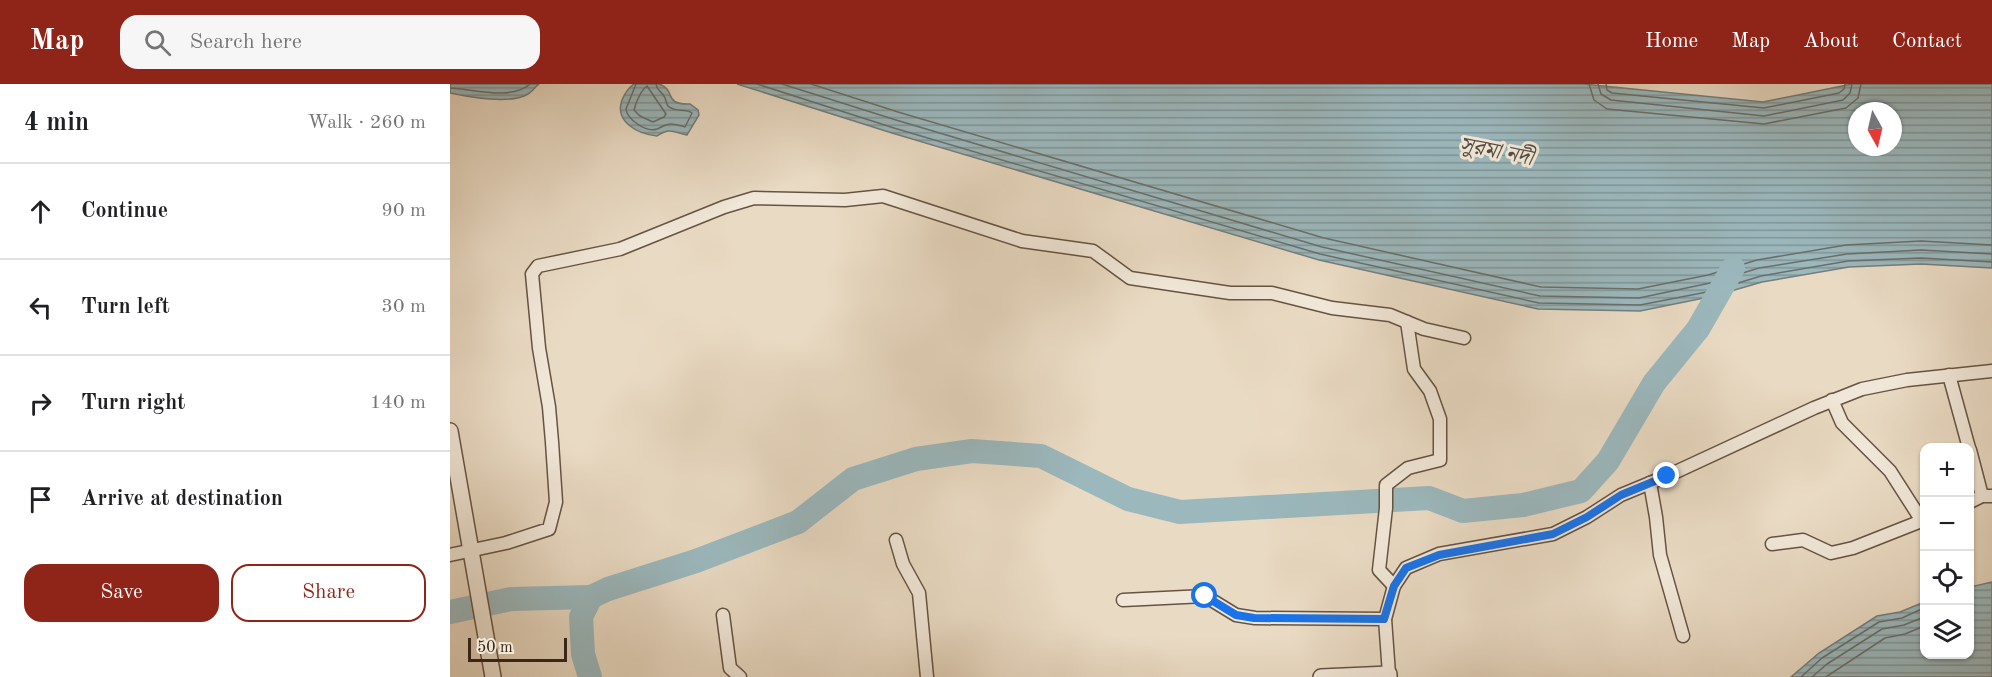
<!DOCTYPE html>
<meta charset="utf-8">
<style>
:root{--surface:#fff;--page:#f6f6f6;--text:#202124;--muted:#757577;--line:#e0e0e0;--accent:#8f2418}
body{margin:0;font-family:"Old Standard TT","Noto Serif Bengali",serif;background:var(--page);color:var(--text)}
.controls{position:absolute;right:18px;bottom:18px;display:grid;overflow:hidden;border-radius:12px;box-shadow:0 2px 4px #0004}
.controls button{width:54px;height:54px;display:grid;place-items:center;padding:0;border:0;border-bottom:2px solid var(--line);background:var(--surface);color:var(--text);font:30px sans-serif}
.compass{position:absolute;left:1398px;top:18px;width:54px;height:54px;border-radius:50%;background:var(--surface);box-shadow:0 2px 4px #0004;rotate:172deg}
.scale{position:absolute;left:18px;bottom:15px;width:99px;box-sizing:border-box;padding-left:6px;border:3px solid #3b2618;border-top:0;font-size:16px;line-height:21px;white-space:nowrap;color:#3b2618;-webkit-text-stroke:4px #f1e7d8;paint-order:stroke}
.stop{position:absolute;width:18px;height:18px;margin:-14px;border:4px solid #1a73e8;border-radius:50%;background:#fff}
.stop.end{background:#1a73e8;border-color:#fff;box-shadow:0 2px 6px #0008}
.list{margin:0;padding:0;list-style:none}
h2{display:flex;justify-content:space-between;align-items:center;height:78px;margin:0;padding:0 24px;font-size:26px}
h2 small{font-size:20px;font-weight:400;color:var(--muted)}
.list li{display:grid;grid-template-columns:39px 1fr auto;gap:18px;align-items:center;box-sizing:border-box;height:96px;padding:0 24px;border-top:2px solid var(--line)}
.list b{display:block;font-size:22px;white-space:nowrap}
.list em{font-size:20px;font-style:normal;color:var(--muted)}
.actions{display:flex;gap:12px;padding:18px 24px}
.actions a{flex:1;padding:14px 0;border:2px solid var(--accent);border-radius:18px;text-align:center;font-size:21px;color:var(--accent)}
.actions .main{background:var(--accent);color:#fff}
.icon{flex:none;width:33px;height:33px;fill:none;stroke:currentColor;stroke-width:2;stroke-linecap:round;stroke-linejoin:round}
.map{position:relative;flex:none;width:1542px;height:593px;overflow:hidden}
header{display:flex;align-items:center;gap:36px;box-sizing:border-box;height:84px;padding:0 30px;background:var(--accent);color:#fff}
header strong{font-size:28px}
nav{display:flex;gap:33px;margin-inline-start:auto;font-size:21px}
.search{width:420px;height:54px;background:var(--page);display:flex;align-items:center;gap:15px;box-sizing:border-box;padding:0 21px;border-radius:18px;color:var(--muted);font-size:22px}
main{display:flex}
aside{flex:1;background:var(--surface)}
.map>svg:first-child{display:block}
.water{fill:url(#water-rules);stroke:#757e7b;stroke-width:1.5;fill-rule:evenodd}
.lines{fill:none;stroke-linecap:round;stroke-linejoin:round}
.shore{stroke:#6b6f6a;stroke-width:1.5}
.river{stroke:#9bb8bd;stroke-width:24}
.minor-casing{stroke:#665343;stroke-width:15}
.tertiary-casing{stroke:#665343;stroke-width:18}
.minor{stroke:#f1e7d8;stroke-width:12}
.tertiary{stroke:#f1e7d8;stroke-width:15}
.route{stroke:#1a73e8;stroke-width:8}
.labels{text-anchor:middle;dominant-baseline:central;stroke-width:6;stroke-linejoin:round;paint-order:stroke}
.water-label{font-size:22px;font-style:italic;fill:#534a41;stroke:#f1e7d8}
</style>
<header>
<strong>Map</strong>
<div class="search"><svg class="icon" aria-label="search" viewBox="0 0 24 24"><circle cx="10" cy="10" r="6"/><path d="M15 15l6 6"/></svg>Search here</div>
<nav><a>Home</a><a>Map</a><a>About</a><a>Contact</a></nav>
</header>
<main>
<aside>
<h2>4 min<small>Walk · 260 m</small></h2>
<ul class="list">
<li><svg class="icon" aria-label="ahead" viewBox="0 0 24 24"><path d="M12 20V5M6 11l6-6 6 6"/></svg><div><b>Continue</b></div><em>90 m</em></li>
<li><svg class="icon" aria-label="left" viewBox="0 0 24 24"><path d="M17 20v-9H6M10 6l-5 5 5 5"/></svg><div><b>Turn left</b></div><em>30 m</em></li>
<li><svg class="icon" aria-label="right" viewBox="0 0 24 24"><path d="M7 20v-9h11M14 6l5 5-5 5"/></svg><div><b>Turn right</b></div><em>140 m</em></li>
<li><svg class="icon" aria-label="arrive" viewBox="0 0 24 24"><path d="M6 21V4h12l-3 4 3 4H6"/></svg><div><b>Arrive at destination</b></div></li>
</ul>
<div class="actions"><a class="main">Save</a><a>Share</a></div>
</aside>
<div class="map">
<svg width="1542" height="593" viewBox="0 0 1542 593">
<defs>
<pattern id="water-rules" width="6" height="5" patternUnits="userSpaceOnUse" patternTransform="scale(1.5)"><rect width="6" height="5" fill="#9bb8bd"/><path d="M0 2.5h6" fill="none" stroke="#809599"/></pattern>
</defs>
<rect width="100%" height="100%" fill="#e9dac3"/>
<filter id="stains"><feTurbulence type="fractalNoise" baseFrequency=".00333" numOctaves="4"/><feColorMatrix values="0 0 0 0 .2 0 0 0 0 .09 0 0 0 0 .02 0 0 0 .5 -.17"/></filter>
<radialGradient id="worn" r=".72"><stop offset=".6" stop-color="#630" stop-opacity="0"/><stop offset="1" stop-color="#630" stop-opacity=".3"/></radialGradient>
<g class="water">
<path d="M 0,0 L 89,0 C 85,3 82,8 78,10 C 60,21 19,13 0,9 Z"/>
<path d="M 184,0 C 191,0 202,0 209,0 C 227,6 212,21 240,20 L 248,26 L 249,31 L 237,51 C 224,48 219,43 207,52 C 188,50 164,38 172,16 C 175,9 178,4 184,0 Z"/>
<path d="M 287,0 L 1133,0 L 1313,18 L 1402,0 L 1542,0 L 1542,184 L 1471,180 L 1399,183 L 1312,198 L 1264,212 L 1190,227 L 1088,225 L 869,176 L 442,49 ZM 1407,27 L 1443,27 L 1443,63 L 1407,63 Z"/>
<polygon points="1542,498 1542,593 1341,593 1369,569 1427,532 1450,528 1474,518 1474,570 1520,570 1520,503"/>
</g>
<g class="lines">
<g class="shore">
<path d="M 186,0 L 176,25 C 177,35 196,49 207,45 C 212,43 215,40 221,40 C 226,40 231,42 235,43 L 242,29 C 235,24 225,29 218,22 C 216,19 216,15 214,12 C 211,7 207,7 206,0"/>
<polyline points="307,0 444,44 870,170 1089,219 1190,221 1262,207 1311,192 1398,177 1471,174 1542,178"/>
<polyline points="332,0 446,36 872,163 1090,212 1189,214 1260,199 1309,184 1397,170 1471,166 1542,170"/>
<polyline points="361,0 448,28 874,154 1091,203 1188,205 1258,191 1307,176 1396,161 1471,157 1542,161"/>
<polyline points="1139,0 1144,16 1157,25 1314,40 1396,24 1408,14 1411,0"/>
<polyline points="1148,0 1151,10 1161,16 1314,32 1393,16 1400,9 1402,0"/>
<polyline points="1156,0 1157,6 1162,9 1314,24 1389,9 1394,5 1395,0"/>
<path d="M 197,2 L 216,30 L 214,33 L 203,38 L 190,32 L 184,26 C 186,18 191,6 197,2 Z"/>
<path d="M 0,4 C 23,5 61,17 80,0"/>
<polyline points="1351,593 1372,574 1429,538 1452,534 1474,524"/>
<polyline points="1362,593 1377,580 1432,545 1454,541 1474,533"/>
<polyline points="1376,593 1435,554 1455,550 1474,542"/>
</g>
<g class="river">
<polyline points="0,528 61,515 141,513"/>
<polyline points="140,593 133,570 131,533 141,513 158,505 246,477 348,438 403,395 466,375 522,367 591,372 678,415 730,428 979,414 1013,427 1073,421 1131,407 1158,377 1204,299 1248,245 1283,184"/>
</g>
<g class="minor-casing">
<g id="minor">
<polyline points="1499,291 1519,364"/>
<polyline points="1382,316 1392,339 1440,387 1472,437"/>
<polyline points="1520,366 1532,412"/>
<polyline points="1200,399 1206,433 1210,471 1233,552"/>
<polyline points="1520,418 1532,412 1542,412"/>
<polyline points="446,456 453,480 469,509 477,593"/>
<polyline points="1322,460 1353,456 1381,469 1403,464 1474,436"/>
<polyline points="0,471 56,459 99,445 106,418 102,358 99,323 89,264 82,190 88,182 170,165 274,123 304,114 395,116 433,112 572,157 643,167 680,194 780,209 822,209 882,224 940,231 974,245 1014,254"/>
<polyline points="944,502 929,486 936,424 936,401 958,384 990,376 990,335 980,307 964,285 957,238"/>
<polyline points="673,516 755,512 786,531 805,534 935,535"/>
<polyline points="273,531 280,584 290,593"/>
<polyline points="939,590 935,535 944,502 956,484 989,470 1103,450 1137,433 1171,411 1217,392 1364,324 1412,305 1457,296 1542,287"/>
</g>
</g>
<g class="tertiary-casing">
<g id="tertiary">
<polyline points="0,347 43,593"/>
<polyline points="871,593 939,590 939,593"/>
</g>
</g>
<use href="#minor" class="minor"/>
<use href="#tertiary" class="tertiary"/>
</g>
<g class="lines">
<polyline class="route" points="755,512 786,531 804,534 934,535 944,502 956,484 989,471 1103,450 1137,433 1171,411 1217,392"/>
</g>
<g class="labels">
<g class="water-label">
<text transform="translate(1046 68) rotate(11)">সুরমা নদী</text>
</g>
</g>
<rect width="100%" height="100%" filter="url(#stains)"/>
<rect width="100%" height="100%" fill="url(#worn)"/>
</svg>
<div class="controls">
<button>+</button>
<button>−</button>
<button><svg class="icon" aria-label="locate" viewBox="0 0 24 24"><circle cx="12" cy="12" r="6"/><path d="M12 2v4M12 18v4M2 12h4M18 12h4"/></svg></button>
<button><svg class="icon" aria-label="layers" viewBox="0 0 24 24"><path d="M12 4l9 5-9 5-9-5zM3 14l9 5 9-5"/></svg></button>
</div>
<svg class="compass" viewBox="-18 -18 36 36"><path d="M0-13l5 13h-10z" fill="#e53935"/><path d="M0 13l5-13h-10z" fill="#757577"/></svg>
<div class="scale">50 m</div>
<div class="stop" style="left:755px;top:512px"></div>
<div class="stop end" style="left:1217px;top:392px"></div>
</div>
</main>
